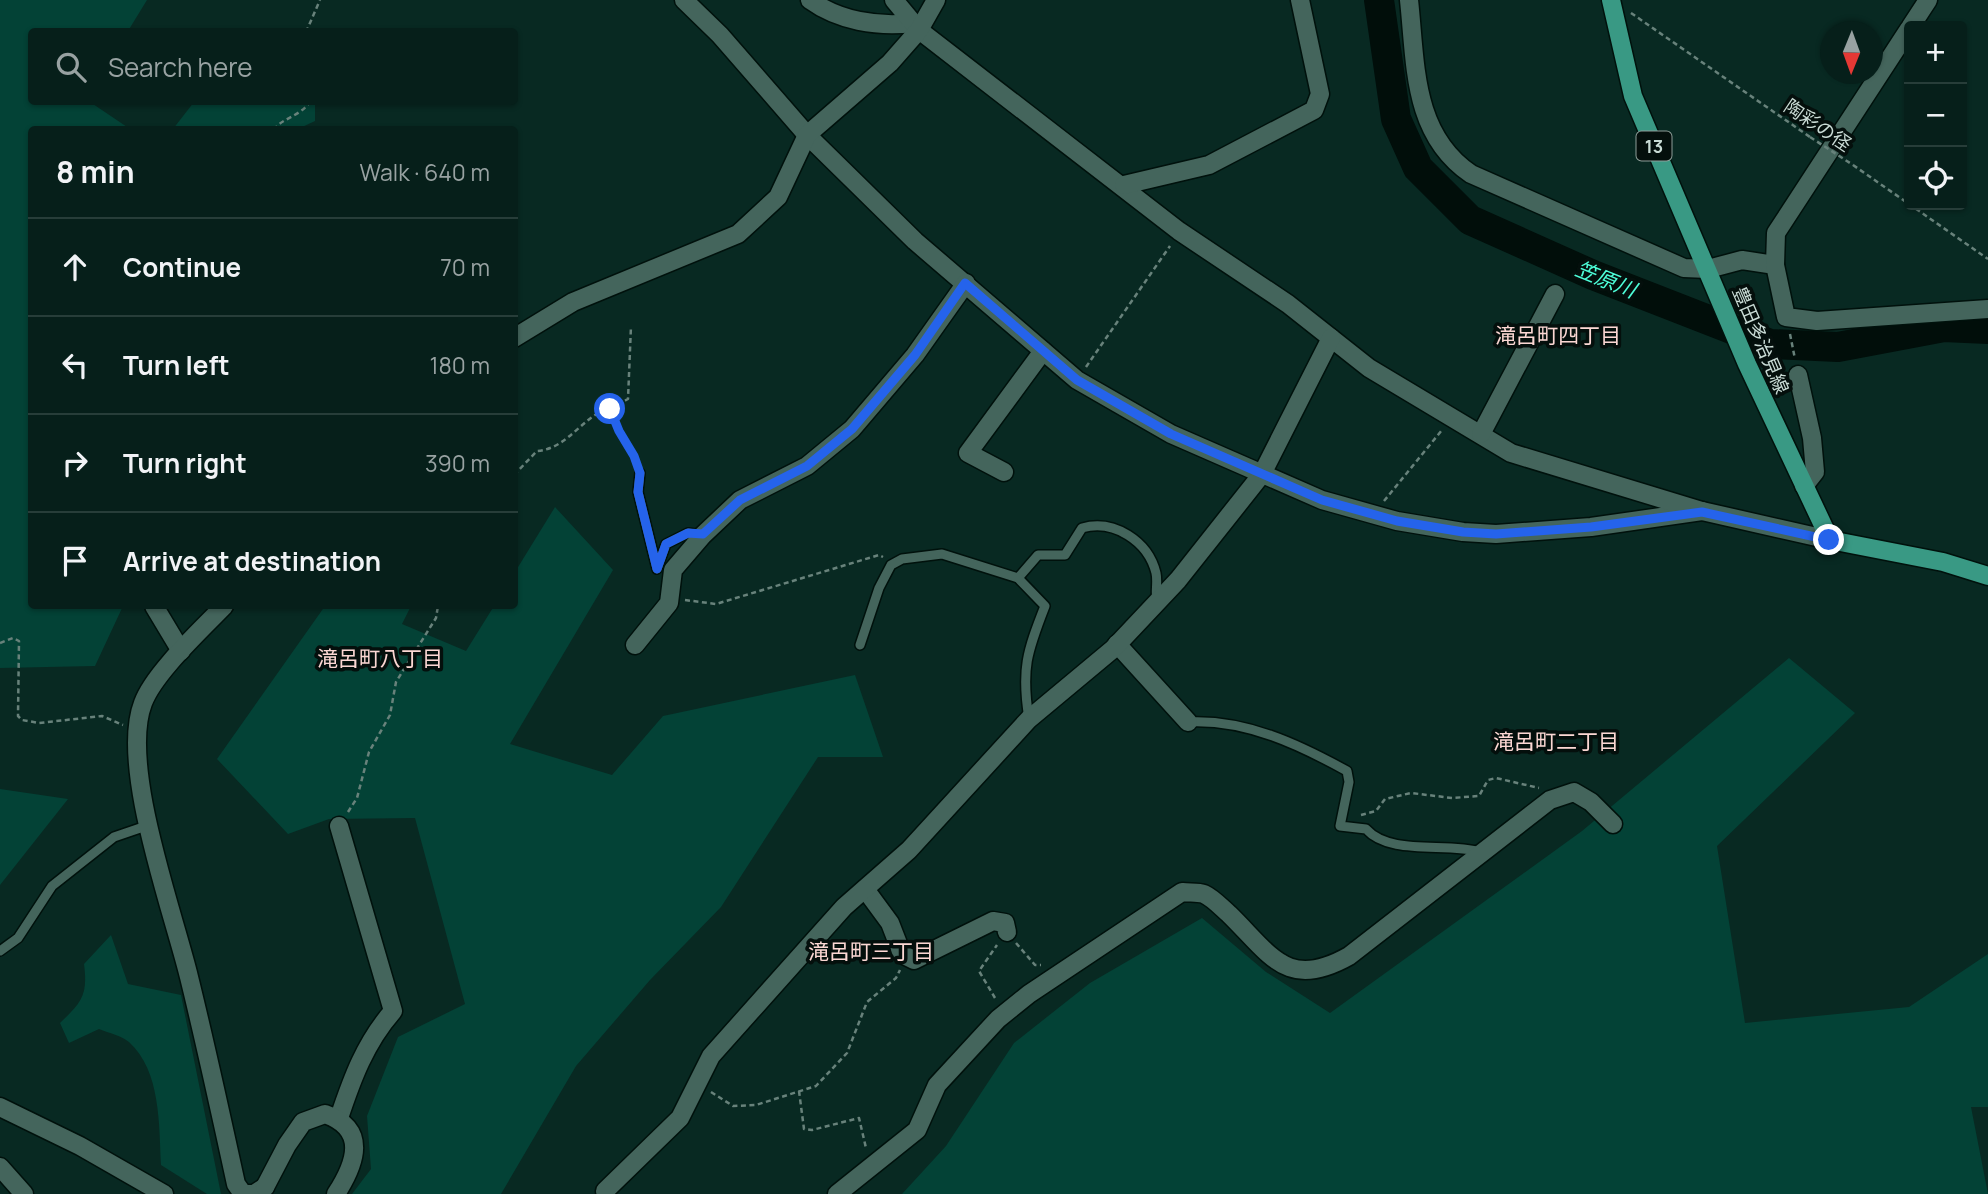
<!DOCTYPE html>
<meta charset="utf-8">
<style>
:root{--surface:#061f1a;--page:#142c27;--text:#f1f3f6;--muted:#98a2a2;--line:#273d39}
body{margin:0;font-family:Manrope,"Noto Sans JP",sans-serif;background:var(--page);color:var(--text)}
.controls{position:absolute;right:21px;top:21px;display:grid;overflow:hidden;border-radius:7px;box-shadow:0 2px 5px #0004}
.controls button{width:63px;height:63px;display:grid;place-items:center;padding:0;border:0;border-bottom:2px solid var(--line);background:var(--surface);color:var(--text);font:35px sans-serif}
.compass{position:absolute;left:1820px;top:21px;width:63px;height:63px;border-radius:50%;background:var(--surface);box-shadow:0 2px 5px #0004;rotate:181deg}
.stop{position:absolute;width:21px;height:21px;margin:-16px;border:5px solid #2563eb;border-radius:50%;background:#fff}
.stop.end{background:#2563eb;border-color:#fff;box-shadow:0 2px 7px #0008}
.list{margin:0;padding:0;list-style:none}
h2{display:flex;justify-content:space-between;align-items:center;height:91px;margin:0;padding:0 28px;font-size:30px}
h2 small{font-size:23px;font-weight:400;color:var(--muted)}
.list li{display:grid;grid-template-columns:46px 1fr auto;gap:21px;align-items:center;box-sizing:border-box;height:98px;padding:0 28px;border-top:2px solid var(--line)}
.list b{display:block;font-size:26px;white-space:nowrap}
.list em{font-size:23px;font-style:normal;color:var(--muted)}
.icon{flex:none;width:38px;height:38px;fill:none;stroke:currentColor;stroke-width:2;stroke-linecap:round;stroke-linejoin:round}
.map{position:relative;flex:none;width:1988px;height:1194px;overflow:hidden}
.search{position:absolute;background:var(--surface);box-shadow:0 2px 5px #0004;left:28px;top:28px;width:490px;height:77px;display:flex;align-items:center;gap:18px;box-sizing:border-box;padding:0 24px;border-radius:7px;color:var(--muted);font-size:26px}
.panel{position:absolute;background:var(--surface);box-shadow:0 2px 5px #0004;left:28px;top:126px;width:490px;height:483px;border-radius:7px}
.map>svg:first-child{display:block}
.green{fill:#034236}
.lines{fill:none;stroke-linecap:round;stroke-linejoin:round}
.river{stroke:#010e0a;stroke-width:30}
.service-casing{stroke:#00110c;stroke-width:12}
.minor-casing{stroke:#00110c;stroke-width:21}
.tertiary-casing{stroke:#00110c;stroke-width:21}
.primary-casing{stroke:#00110c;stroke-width:21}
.path{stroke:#68827b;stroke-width:2.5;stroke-dasharray:5 3.5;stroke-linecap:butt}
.service{stroke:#44655c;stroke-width:9}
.minor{stroke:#44655c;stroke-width:18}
.tertiary{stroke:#44655c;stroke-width:18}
.primary{stroke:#399984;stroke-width:18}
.path-bridge{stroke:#68827b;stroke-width:2.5;stroke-dasharray:5 3.5;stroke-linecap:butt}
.route{stroke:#2563eb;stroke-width:9}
.labels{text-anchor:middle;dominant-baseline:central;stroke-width:7;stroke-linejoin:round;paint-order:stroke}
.shield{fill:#040f0c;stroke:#8e9e99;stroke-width:2}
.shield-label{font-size:18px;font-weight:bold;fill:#c9dbd5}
.street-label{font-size:19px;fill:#c9dbd5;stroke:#040f0c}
.water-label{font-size:21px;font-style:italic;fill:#4dfdd8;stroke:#040f0c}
.neighbourhood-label{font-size:21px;fill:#fbd7d3;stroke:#040f0c}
</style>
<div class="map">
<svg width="1988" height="1194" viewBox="0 0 1988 1194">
<rect width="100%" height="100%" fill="#082922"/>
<g class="green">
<polygon points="0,0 147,0 128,31 32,32 32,102 90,102 130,129 32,130 32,606 123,606 95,666 0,668"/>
<polygon points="194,102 315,102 315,121 298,129 173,129"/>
<polygon points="555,507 613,570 510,744 612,775 663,716 855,675 883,757 818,757 721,907 650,980 576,1066 501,1194 352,1194 371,1169 367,1116 398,1037 465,1004 415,818 329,819 288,834 217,759 325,606 411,606 402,624 466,651 494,606 514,606 515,572"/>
<polygon points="1789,658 1855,713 1717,846 1745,1023 1909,1007 1988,954 1988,1107 1971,1107 1988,1194 902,1194 946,1146 1014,1043 1090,983 1202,918 1266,972 1330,1013 1582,831"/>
<polygon points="0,789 68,799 0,885"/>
<path d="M 111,935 L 128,984 L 181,995 L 221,1194 L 207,1194 L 161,1165 C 159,1125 161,1071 129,1042 C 122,1036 109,1033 99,1029 L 69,1043 L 60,1023 C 82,1002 88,995 84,964 Z"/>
</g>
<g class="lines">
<polyline class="river" points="1379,0 1396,119 1418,168 1470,220 1593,275 1770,344 1838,347 1944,327 1988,329"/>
<g class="service-casing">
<g id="service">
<polyline points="640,473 638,492 657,569 666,544 688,533 703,535"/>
<path d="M 1018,578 L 1038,555 L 1065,555 L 1082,528 C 1114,519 1148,541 1156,573 C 1158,582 1155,592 1157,601"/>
<path d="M 860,645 L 879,588 L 891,565 L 902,559 L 942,554 L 1018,578 L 1045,606 C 1027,652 1021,669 1029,719"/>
<path d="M 1188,722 C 1245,719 1298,744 1347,771 L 1349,782 L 1340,826 L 1366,829 C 1390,856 1446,842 1481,852"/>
<polyline points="0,951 18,938 52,886 114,837 149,825"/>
</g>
</g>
<g class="minor-casing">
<g id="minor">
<polyline points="684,0 720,35 807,135 915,241 1077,380 1171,434 1322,500 1397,521 1463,532 1496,534 1591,527 1702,511"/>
<path d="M 810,0 C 839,21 877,27 913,23"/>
<polyline points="894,0 919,30 1179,231 1288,304 1369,368 1511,453 1702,511 1830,540"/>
<path d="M 1409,0 C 1416,64 1412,134 1471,174 L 1684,268 L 1708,269 L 1742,260 L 1775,265"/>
<polyline points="1911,26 1928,0"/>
<polyline points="1909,29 1776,233 1775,265 1786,317 1817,321 1988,309"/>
<polyline points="1124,185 1209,165 1314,110 1320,94 1300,0"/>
<polyline points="514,338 573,302 738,234 778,197 807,135 890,63 919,30 936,0"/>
<polyline points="1798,375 1812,438 1815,472 1804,486"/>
<polyline points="1481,434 1555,294"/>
<polyline points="1004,472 968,453 1043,351"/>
<polyline points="154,606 181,651"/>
<path d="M 224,606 C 201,630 154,673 143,703 C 119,765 173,911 189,977 C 206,1046 221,1115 236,1184 L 243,1194 L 254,1194 L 265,1187"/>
<polyline points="1117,644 1188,722"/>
<polyline points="635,645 669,603 673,570 703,535 740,500 807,466 852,429 915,355 966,283"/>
<polyline points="865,889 890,923 902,954 914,960 993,921 1005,923 1007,932"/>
<path d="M 339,1118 C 352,1079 365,1043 393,1011 L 339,826"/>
<polyline points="0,1167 24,1194"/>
<polyline points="605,1191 680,1118 711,1056 844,907 909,850 1029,719 1113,649 1178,580 1262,474 1331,338"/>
<path d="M 837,1194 L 917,1130 L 937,1085 L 998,1019 L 1029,994 L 1182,892 C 1189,893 1198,892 1204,894 C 1213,898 1222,908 1229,914 C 1271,955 1287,991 1349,956 L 1550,800 L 1574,792 L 1591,802 L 1613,824"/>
</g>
</g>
<g class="tertiary-casing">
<g id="tertiary">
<polyline points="0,1107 80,1146 164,1194"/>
<path d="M 265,1187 L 287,1145 L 303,1122 L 325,1114 C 368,1129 356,1163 336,1194"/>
</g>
</g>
<g class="primary-casing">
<polyline id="primary" points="1611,0 1633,96 1747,364 1830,540 1943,562 1988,576"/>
</g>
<g class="path">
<polyline points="1631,13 1810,137"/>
<polyline points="306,32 320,0"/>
<path d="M 274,130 C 281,118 298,118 310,102"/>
<polyline points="1853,165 1988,259"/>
<polyline points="1790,334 1795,359"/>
<polyline points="1086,367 1170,246"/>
<polyline points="610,410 637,463"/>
<path d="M 514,475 L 537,451 C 563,449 576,427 598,413 C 607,407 618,405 628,399 L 631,326"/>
<polyline points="1384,501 1442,430"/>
<polyline points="685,600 716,604 879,555 883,557"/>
<polyline points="0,643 13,638 19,641 18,716 22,720 39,723 102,716 123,725"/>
<polyline points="348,812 357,798 369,752 390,715 396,682 436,618 438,606"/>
<polyline points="1361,815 1376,811 1385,799 1411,793 1452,798 1479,796 1488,780 1496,778 1539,788"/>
<polyline points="1016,943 1035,965 1041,965"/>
<polyline points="995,998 979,971 997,945"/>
<polyline points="799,1091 804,1129 812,1130 859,1118 866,1148"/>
<polyline points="711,1092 733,1106 756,1105 816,1086 847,1053 867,1002 896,978 900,970"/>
</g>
<use href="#service" class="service"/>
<use href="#minor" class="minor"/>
<use href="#tertiary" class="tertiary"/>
<use href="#primary" class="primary"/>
<polyline class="path-bridge" points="1810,137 1853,165"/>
</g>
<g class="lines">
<polyline class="route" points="610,409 619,431 634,456 640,473 638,492 657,569 666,544 688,533 703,534 740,500 807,466 852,429 915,355 965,283 1077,380 1171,434 1322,500 1397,521 1463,532 1496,534 1591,527 1702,512 1829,540"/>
</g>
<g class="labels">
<rect class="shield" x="1636.5" y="131.5" width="35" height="29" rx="5"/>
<g class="shield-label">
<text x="1654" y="146">13</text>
</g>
<g class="street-label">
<text transform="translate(1818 125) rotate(34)">陶彩の径</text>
<text transform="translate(1761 340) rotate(67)">豊田多治見線</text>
</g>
<g class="water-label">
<text transform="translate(1606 279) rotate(22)">笠原川</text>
</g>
<g class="neighbourhood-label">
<text x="1558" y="335">滝呂町四丁目</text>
<text x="380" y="658">滝呂町八丁目</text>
<text x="1556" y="741">滝呂町二丁目</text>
<text x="871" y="951">滝呂町三丁目</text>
</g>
</g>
</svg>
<div class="controls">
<button>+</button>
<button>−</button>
<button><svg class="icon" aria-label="locate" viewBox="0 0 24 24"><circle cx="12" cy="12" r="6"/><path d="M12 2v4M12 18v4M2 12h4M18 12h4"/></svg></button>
</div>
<svg class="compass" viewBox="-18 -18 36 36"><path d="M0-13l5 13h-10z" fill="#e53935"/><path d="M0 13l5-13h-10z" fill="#98a2a2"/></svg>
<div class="stop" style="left:610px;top:409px"></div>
<div class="stop end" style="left:1829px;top:540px"></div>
<div class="search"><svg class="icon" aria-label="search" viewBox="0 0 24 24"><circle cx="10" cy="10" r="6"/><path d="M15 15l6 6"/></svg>Search here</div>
<section class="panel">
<h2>8 min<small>Walk · 640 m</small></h2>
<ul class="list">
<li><svg class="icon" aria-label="ahead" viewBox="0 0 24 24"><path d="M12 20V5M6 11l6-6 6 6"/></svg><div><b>Continue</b></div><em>70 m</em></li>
<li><svg class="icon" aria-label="left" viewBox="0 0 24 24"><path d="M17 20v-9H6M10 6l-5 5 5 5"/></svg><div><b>Turn left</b></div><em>180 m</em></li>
<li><svg class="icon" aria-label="right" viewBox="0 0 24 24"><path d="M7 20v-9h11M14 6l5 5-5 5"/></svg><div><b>Turn right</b></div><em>390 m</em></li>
<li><svg class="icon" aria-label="arrive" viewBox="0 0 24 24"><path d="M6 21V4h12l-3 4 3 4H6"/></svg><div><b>Arrive at destination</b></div></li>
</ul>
</section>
</div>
